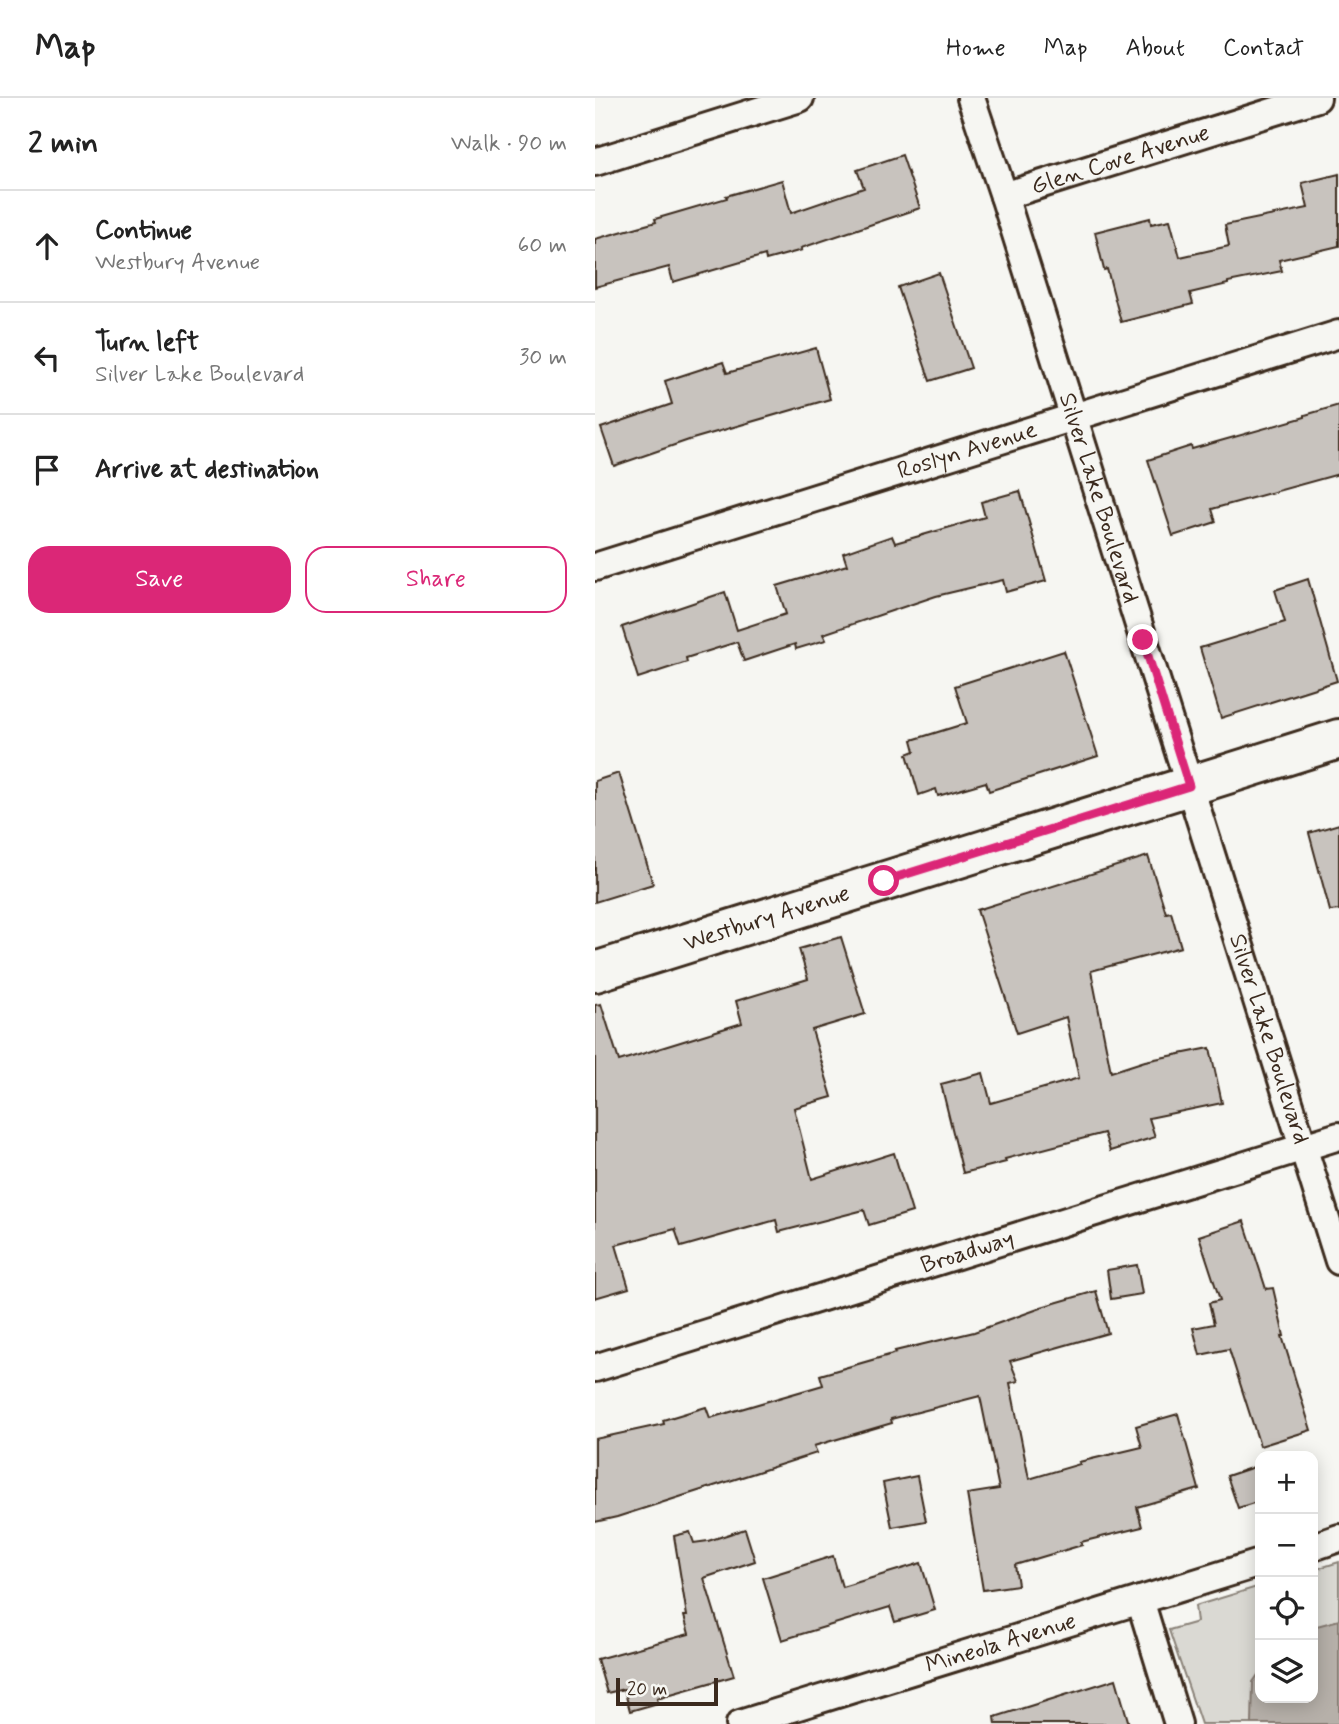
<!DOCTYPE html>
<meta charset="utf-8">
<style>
:root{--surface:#fff;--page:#f2f2f2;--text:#222;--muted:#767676;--line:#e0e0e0;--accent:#db2777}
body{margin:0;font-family:Mynerve,sans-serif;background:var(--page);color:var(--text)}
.controls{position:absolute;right:21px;bottom:21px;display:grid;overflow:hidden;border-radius:14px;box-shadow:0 4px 18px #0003}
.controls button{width:63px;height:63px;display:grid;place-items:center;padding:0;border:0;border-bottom:2px solid var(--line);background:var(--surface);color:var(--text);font:35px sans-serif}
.scale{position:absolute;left:21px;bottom:18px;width:102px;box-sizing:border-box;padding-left:7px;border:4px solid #3b2a1e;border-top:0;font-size:19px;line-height:24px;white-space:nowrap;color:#3b2a1e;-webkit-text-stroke:5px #f6f6f2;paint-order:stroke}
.stop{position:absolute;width:21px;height:21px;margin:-16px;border:5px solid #db2777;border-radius:50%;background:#fff}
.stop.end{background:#db2777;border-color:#fff;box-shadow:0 2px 7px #0008}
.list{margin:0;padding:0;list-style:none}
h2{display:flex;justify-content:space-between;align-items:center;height:91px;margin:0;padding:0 28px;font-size:30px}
h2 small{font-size:23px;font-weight:400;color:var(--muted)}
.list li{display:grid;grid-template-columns:46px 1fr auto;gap:21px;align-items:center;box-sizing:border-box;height:112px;padding:0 28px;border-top:2px solid var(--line)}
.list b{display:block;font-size:26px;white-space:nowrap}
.list p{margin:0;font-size:23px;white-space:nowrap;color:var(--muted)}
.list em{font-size:23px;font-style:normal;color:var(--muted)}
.actions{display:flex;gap:14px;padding:21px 28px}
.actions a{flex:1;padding:16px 0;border:2px solid var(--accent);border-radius:21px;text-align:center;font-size:24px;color:var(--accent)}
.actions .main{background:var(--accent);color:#fff}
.icon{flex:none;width:38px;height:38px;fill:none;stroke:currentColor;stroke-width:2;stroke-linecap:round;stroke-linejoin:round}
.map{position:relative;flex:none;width:744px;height:1626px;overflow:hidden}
header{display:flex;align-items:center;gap:42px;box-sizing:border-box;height:98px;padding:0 35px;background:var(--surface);border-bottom:2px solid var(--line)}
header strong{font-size:33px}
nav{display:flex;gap:38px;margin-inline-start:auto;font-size:24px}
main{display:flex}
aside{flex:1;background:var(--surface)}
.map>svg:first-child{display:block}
.green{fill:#dad9d3;stroke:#8a8278;stroke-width:2}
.water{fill:#b6b0a9;stroke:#857a71;stroke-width:2}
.building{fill:#c8c3be;stroke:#3b2a1e;stroke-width:2}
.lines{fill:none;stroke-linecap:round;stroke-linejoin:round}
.street-casing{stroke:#3b2a1e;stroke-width:32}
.secondary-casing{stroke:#3b2a1e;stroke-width:44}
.street{stroke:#f6f6f2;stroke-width:26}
.secondary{stroke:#f6f6f2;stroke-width:38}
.route{stroke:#db2777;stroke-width:9}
.labels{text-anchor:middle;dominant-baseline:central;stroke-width:5;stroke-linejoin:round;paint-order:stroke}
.street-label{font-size:24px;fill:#3b2a1e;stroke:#f6f6f2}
</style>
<header>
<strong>Map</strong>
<nav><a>Home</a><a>Map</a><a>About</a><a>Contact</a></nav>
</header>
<main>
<aside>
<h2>2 min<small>Walk · 90 m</small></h2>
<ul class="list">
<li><svg class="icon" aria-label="ahead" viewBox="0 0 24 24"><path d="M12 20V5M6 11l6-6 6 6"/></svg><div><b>Continue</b><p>Westbury Avenue</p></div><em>60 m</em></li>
<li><svg class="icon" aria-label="left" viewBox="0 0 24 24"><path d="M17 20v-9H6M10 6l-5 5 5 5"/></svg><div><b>Turn left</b><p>Silver Lake Boulevard</p></div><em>30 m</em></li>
<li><svg class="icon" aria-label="arrive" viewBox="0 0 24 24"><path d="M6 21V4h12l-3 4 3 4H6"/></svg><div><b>Arrive at destination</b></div></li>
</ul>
<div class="actions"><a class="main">Save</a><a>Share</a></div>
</aside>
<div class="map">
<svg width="744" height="1626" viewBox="0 0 744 1626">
<rect width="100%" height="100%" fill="#f6f6f2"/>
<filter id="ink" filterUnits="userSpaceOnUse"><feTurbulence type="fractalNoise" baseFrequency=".0143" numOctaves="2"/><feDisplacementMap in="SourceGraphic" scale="14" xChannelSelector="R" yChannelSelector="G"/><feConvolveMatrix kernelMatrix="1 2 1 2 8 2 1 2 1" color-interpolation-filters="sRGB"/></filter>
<g filter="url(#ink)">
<polygon class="green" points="744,1464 744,1626 606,1626 574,1532 602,1524 600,1508 665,1488 665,1600 718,1600 718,1472"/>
<polygon class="water" points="744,1522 744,1626 657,1626 658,1584 665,1574 665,1600 718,1600 718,1529"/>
<g class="building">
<polygon points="307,57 325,110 206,150 207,152 171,162 170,157 78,184 74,169 0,189 0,141 61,124 60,121 132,100 131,98 187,82 196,115 269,90 262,72"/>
<polygon points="744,76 744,148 684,162 687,173 633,184 633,186 595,195 598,206 526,224 512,171 509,172 500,134 555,120 556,126 575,122 585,159 634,148 630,127 713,110 707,85"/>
<polygon points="344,175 376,270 335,283 303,189"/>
<polygon points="221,250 235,301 94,342 19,368 6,330 77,306 70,283 128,264 132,275"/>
<polygon points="744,307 744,376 617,411 621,424 578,438 553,362 596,348 597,351 710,319 710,317"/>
<polygon points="425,393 451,483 411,494 408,482 341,498 228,536 231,542 201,551 200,546 149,563 142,544 91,560 92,564 43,580 27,529 130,494 142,532 191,516 182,488 252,467 248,455 297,438 300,445 390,419 386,404"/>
<polygon points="713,481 742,583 626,620 605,550 690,524 680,492"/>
<polygon points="469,553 503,658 394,693 391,684 343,698 341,691 324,697 312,656 320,653 317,642 372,625 360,588"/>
<polygon points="24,675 58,786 0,804 0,683"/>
<polygon points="744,726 744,812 735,813 714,735"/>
<polygon points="553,758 571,815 576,814 586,849 496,873 516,974 550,963 615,950 627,1005 554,1020 560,1039 515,1053 509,1035 410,1061 411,1064 368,1075 346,986 388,975 396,1005 484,980 471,919 422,935 382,812"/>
<polygon points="246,839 270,916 217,932 237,999 199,1010 217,1081 299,1055 317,1114 274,1127 269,1112 184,1134 181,1122 86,1149 80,1131 21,1147 34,1190 0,1200 0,907 6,906 24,963 147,925 141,903 213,881 204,851"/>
<polygon points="649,1123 671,1191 678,1190 689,1238 687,1238 716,1332 665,1348 634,1251 605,1257 598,1230 619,1226 614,1205 625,1202 604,1138"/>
<polygon points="542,1167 547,1196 516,1201 512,1172"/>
<polygon points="501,1193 513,1235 415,1263 423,1283 415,1285 434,1381 485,1366 484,1364 547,1349 541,1328 583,1316 604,1391 542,1409 547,1429 486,1444 487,1447 420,1467 423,1487 388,1492 372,1396 404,1391 385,1298 296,1321 297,1325 219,1348 222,1355 22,1419 0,1424 0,1341 69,1326 68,1322 111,1309 115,1320 228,1287 225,1277 301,1255 300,1253 379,1234 446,1210 446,1209"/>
<polygon points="665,1367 665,1403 643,1410 632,1378"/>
<polygon points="322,1378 331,1423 297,1429 288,1385"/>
<polygon points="150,1431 160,1463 109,1480 139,1578 62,1600 63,1605 35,1613 29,1591 12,1595 2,1561 94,1536 89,1518 92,1518 79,1438 95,1434 99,1445 113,1443"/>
<polygon points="238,1458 247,1489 326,1465 340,1512 300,1524 295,1509 187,1542 168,1480"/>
<polygon points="521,1581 534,1626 401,1626 400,1619"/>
</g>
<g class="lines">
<g class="street-casing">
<g id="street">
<path id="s1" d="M 376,0 L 409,98 L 744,1163"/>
<polyline points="0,64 205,0"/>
<path id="s2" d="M 409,98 L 722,0"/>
<path id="s3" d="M 0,469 L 744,236"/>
<path id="s4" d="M 0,1270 L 744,1038"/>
<polyline points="718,1449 744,1440"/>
<polyline points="545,1502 583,1626"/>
<path id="s5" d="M 145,1626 L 665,1465"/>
</g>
</g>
<g class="secondary-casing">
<g id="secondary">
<path id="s6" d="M 0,874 L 744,641"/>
</g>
</g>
<use href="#street" class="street"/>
<use href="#secondary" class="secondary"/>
</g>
</g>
<g class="lines" filter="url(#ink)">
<polyline class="route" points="289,783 594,688 548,542"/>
</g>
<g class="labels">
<g class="street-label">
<text stroke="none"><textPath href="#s2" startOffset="122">Glen Cove Avenue</textPath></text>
<text stroke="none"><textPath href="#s3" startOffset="390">Roslyn Avenue</textPath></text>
<text stroke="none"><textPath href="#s1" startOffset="420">Silver Lake Boulevard</textPath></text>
<text stroke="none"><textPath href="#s6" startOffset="180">Westbury Avenue</textPath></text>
<text stroke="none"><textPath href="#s1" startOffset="987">Silver Lake Boulevard</textPath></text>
<text stroke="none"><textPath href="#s4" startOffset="390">Broadway</textPath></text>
<text stroke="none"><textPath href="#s5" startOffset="273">Mineola Avenue</textPath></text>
</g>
</g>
</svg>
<div class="controls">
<button>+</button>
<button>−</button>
<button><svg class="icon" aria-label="locate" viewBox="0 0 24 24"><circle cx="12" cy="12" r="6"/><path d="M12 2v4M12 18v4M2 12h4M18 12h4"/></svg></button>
<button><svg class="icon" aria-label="layers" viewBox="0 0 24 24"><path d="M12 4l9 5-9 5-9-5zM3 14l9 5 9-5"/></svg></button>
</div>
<div class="scale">20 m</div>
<div class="stop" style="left:289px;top:783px"></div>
<div class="stop end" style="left:548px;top:542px"></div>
</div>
</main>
